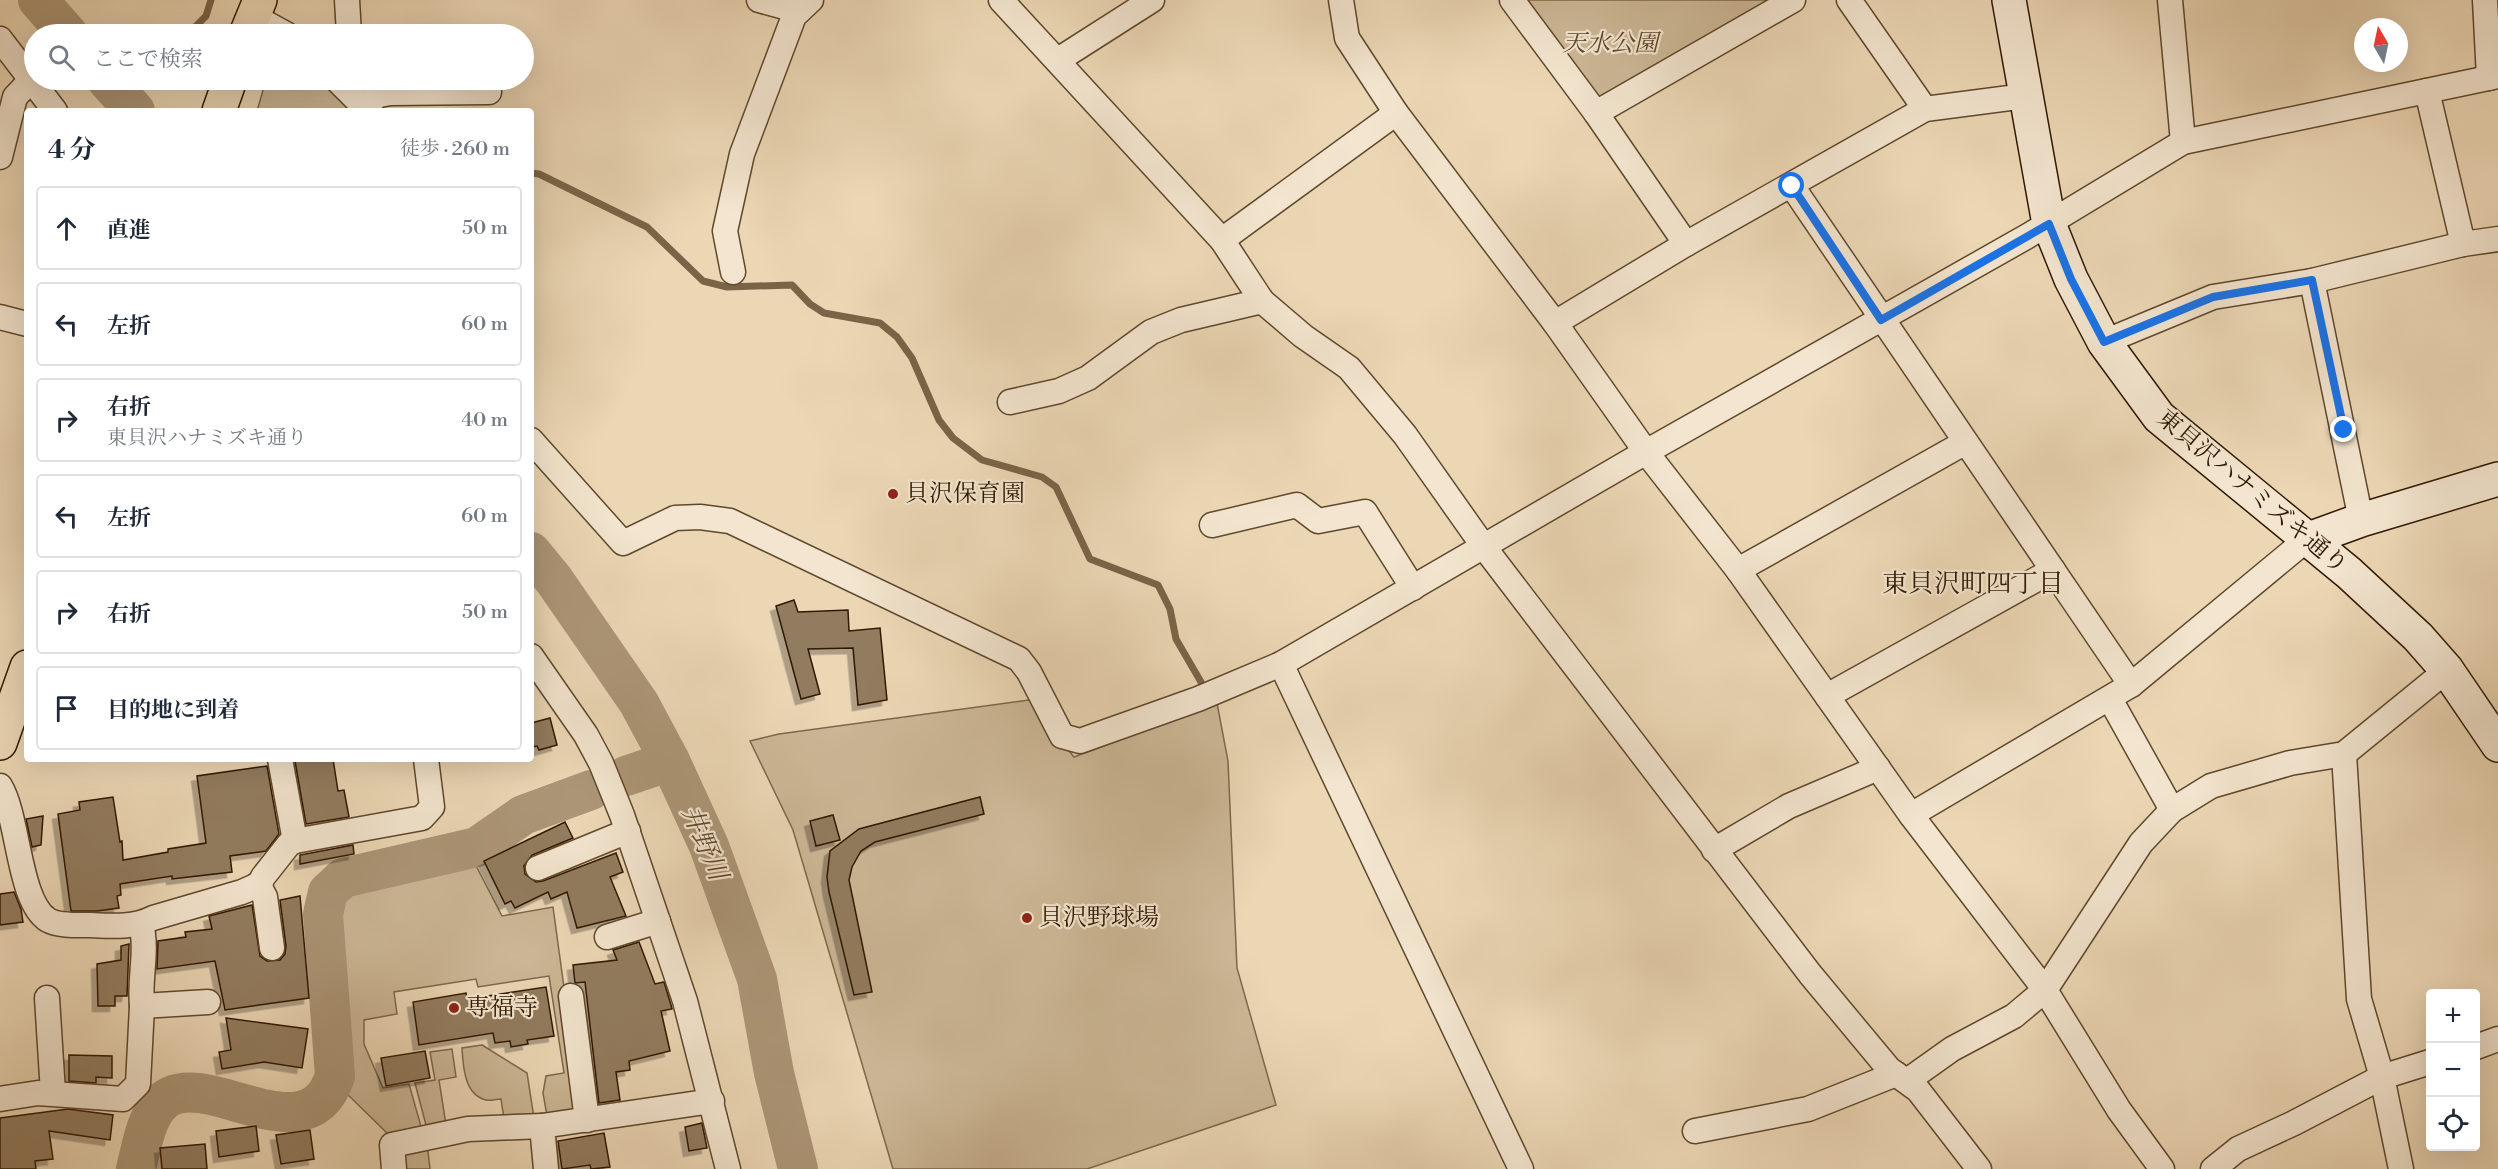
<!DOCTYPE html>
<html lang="ja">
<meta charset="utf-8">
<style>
:root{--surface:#fff;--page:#f6f6f7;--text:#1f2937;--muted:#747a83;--line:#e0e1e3}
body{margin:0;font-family:"Libre Bodoni","Noto Serif JP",serif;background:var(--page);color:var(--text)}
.controls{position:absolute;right:18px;bottom:18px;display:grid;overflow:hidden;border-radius:6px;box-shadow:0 6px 24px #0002}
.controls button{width:54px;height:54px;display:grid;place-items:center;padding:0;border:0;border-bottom:2px solid var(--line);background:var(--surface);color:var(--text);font:30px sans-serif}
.compass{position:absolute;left:2354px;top:18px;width:54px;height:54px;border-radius:50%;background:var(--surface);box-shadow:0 6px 24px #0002;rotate:351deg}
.stop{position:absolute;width:18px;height:18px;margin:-14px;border:4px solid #1a73e8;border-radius:50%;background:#fff}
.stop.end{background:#1a73e8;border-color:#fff;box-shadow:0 2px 6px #0008}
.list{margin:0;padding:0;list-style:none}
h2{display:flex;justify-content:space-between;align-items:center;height:78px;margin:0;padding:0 24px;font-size:26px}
h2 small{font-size:20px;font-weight:400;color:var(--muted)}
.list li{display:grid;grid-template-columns:39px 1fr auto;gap:18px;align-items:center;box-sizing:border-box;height:84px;margin:0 12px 12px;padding:0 12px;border:2px solid var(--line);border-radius:6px}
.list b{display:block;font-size:22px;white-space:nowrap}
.list p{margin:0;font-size:20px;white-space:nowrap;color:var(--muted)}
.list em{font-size:20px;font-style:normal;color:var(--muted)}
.icon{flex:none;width:33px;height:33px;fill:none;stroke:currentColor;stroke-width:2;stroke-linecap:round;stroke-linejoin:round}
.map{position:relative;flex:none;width:2498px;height:1169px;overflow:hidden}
.search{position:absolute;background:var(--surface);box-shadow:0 6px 24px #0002;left:24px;top:24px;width:510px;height:66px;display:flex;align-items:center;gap:15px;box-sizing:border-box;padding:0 21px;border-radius:33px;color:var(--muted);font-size:22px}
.panel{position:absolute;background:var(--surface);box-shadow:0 6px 24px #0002;left:24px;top:108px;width:510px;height:654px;border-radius:6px}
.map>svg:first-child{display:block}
.green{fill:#ccb796;stroke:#7e684b;stroke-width:1.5}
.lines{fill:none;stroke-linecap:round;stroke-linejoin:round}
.stream{stroke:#7a6447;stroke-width:7}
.river{stroke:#ac9677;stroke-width:40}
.building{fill:#927b5e;stroke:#301800;stroke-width:1.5;filter:url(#shadow)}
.street-casing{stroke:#5f482d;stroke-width:27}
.secondary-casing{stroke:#301800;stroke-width:36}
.primary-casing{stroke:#301800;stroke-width:36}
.street{stroke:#f3e5cf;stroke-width:24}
.secondary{stroke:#f3e5cf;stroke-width:33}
.primary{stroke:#ecd7b5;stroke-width:33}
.route{stroke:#1a73e8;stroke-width:8}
.poi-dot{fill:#8f2418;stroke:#f3e5cf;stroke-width:2}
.labels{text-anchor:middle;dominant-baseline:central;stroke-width:4.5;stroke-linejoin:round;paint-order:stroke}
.park-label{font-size:24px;font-style:italic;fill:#5f482d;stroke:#f3e5cf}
.street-label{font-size:24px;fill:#301800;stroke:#f3e5cf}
.poi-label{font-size:24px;fill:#301800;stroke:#f3e5cf;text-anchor:start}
.neighbourhood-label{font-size:26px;fill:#301800;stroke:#f3e5cf}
.water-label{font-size:26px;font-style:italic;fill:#624a30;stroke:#f3e5cf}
</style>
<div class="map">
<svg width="2498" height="1169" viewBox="0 0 2498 1169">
<defs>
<filter id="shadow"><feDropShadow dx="-5.5" dy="5.5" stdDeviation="0" flood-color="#0004"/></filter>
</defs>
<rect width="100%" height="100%" fill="#ecd7b5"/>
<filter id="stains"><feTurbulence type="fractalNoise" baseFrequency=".00333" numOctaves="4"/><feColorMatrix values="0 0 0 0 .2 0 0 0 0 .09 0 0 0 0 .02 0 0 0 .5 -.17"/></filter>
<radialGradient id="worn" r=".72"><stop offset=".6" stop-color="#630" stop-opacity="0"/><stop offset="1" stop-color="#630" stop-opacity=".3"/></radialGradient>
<g class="green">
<polygon points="1522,0 1775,0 1604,98 1591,96"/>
<polygon points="266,80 322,80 356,111 257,111"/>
<polygon points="1029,700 1074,757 1217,703 1228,761 1237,968 1276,1105 1087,1169 893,1169 793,830 750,741 779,734"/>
<polygon points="473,860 502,916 553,907 581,1112 547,1116 543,1093 546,1076 564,1073 549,976 478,987 476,979 394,992 397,1014 364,1020 364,1044 383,1088 409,1084 422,1130 392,1138 343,1090 345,1069 335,911 343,897 352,889"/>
<path d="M 482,1045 L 527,1073 L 534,1118 L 504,1119 L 501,1099 C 496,1099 490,1101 486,1100 C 464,1095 463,1065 462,1048 Z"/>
<polygon points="452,1049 456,1077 439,1080 446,1125 427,1129 415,1083 435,1080 430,1052"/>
<polygon points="427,1143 430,1169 399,1169 398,1149"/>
</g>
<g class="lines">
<g class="stream">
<polyline points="191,31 206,16 211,0"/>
<polyline points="118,92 133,80"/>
<polyline points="531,173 539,174 647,227 703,281 727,287 792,285 810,304 824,313 880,323 897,337 912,358 939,420 953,438 982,460 1042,477 1056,487 1090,559 1158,585 1170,609 1176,639 1201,682"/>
</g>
<g class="river">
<polyline points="38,0 68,34"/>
<polyline points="107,80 135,111"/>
<polyline points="531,552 554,580 639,703 670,761 709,846 757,979 774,1073 798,1169"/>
<polyline points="626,776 670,761"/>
<path d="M 136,1169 C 142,1146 146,1108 171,1096 C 215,1075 309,1156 335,1076 L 323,914 L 328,892 L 343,878 L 477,847 L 523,815 L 591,790"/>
</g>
</g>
<g class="building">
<polygon points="794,600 798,612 848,610 849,631 880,628 887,700 858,705 853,648 808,649 820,694 801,699 776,606"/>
<polygon points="550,718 557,745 539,750 537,746 531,747 531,723"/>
<polygon points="297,759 333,759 338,791 344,790 349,817 306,824 295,761"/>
<polygon points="267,766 279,834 266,851 230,856 232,872 172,879 172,876 120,884 121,895 117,896 119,908 97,911 71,911 58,814 80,810 79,802 113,797 120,842 122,841 123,860 168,852 168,849 206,843 197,776"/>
<polygon points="980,797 984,814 875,842 861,851 852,867 849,880 872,992 854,995 829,892 827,877 830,851 859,829"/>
<polygon points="833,815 840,840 816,846 810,821"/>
<polygon points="43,816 41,845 32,847 26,819"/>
<polygon points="565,822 573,838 532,855 524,866 525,874 536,882 543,881 616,853 623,872 610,877 626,916 577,928 567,892 551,899 548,892 515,908 511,901 505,904 484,861"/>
<polygon points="353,845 354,854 300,864 300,855"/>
<polygon points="14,892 21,909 23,922 0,925 0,894"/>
<polygon points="300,896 309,998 225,1010 215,961 157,969 158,941 186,937 185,932 212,929 209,916 252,905 260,956 267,961 280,960 285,954 286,946 280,900"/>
<polygon points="639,942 655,984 664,982 671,1005 672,1009 661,1011 670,1051 629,1061 630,1070 616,1072 620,1100 599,1103 585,982 575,983 573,965 617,960 613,950"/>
<polygon points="129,944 127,996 115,996 115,1006 98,1006 97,964 121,960 121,946"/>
<polygon points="546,987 554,1036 527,1040 528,1044 511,1047 510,1041 495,1043 493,1033 419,1045 413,1002 466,993 467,999"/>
<polygon points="226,1018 308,1029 302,1068 264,1062 222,1069 219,1052 231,1050"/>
<polygon points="425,1051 430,1078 386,1086 381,1058"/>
<polygon points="69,1055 112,1056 112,1078 96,1077 96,1083 69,1081"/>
<polygon points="68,1109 113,1115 110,1140 49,1131 53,1159 35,1161 36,1169 0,1169 0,1118"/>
<polygon points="702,1123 707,1148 689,1151 685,1127"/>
<polygon points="256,1126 259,1151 219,1157 216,1131"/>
<polygon points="310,1130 314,1159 281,1164 276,1135"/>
<polygon points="604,1133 610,1167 591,1169 590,1165 562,1169 558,1141"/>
<polygon points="205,1144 207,1169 162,1169 160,1148"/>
</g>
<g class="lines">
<g class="street-casing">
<g id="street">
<polyline points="347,0 349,34"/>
<polyline points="759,0 799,11"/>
<polyline points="1001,0 1222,240 1262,301 1303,336 1349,368 1405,435 1484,547 1810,974 1889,1069 1918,1090 1979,1169"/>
<polyline points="1341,0 1347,38 1396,113 1555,323 1646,452 1738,570 1911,815 2045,990 2119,1110 2162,1169"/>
<polyline points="1512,0 1596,113 1686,244"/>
<polyline points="1849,0 1925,109"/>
<polyline points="2170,0 2183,142"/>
<polyline points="2485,0 2489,78"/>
<polyline points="253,16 286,34"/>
<polyline points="0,39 55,111"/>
<polyline points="1058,60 1152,0"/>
<polyline points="337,80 368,111"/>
<polyline points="2427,91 2463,244"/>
<polyline points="364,105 379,95 391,93 489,92"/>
<polyline points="1596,113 1793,0"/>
<polyline points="0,157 15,97 31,80"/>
<polyline points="1792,186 2131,685"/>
<polyline points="1222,240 1396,113"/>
<polyline points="733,272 725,231 742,154 794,16 811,0"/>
<polyline points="2312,281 2361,520"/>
<polyline points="0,317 27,324"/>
<polyline points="1555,323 1686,244 1925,109 2025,96"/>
<polyline points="2104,342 2213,297 2312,281 2463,244 2498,239"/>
<polyline points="1010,402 1059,391 1088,378 1151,332 1181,320 1262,301"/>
<polyline points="531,440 623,543 675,518 700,517 730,521 1019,659 1029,672 1062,736 1080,741 1198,699 1281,664 1646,452 2026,237 2183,142 2498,76"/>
<polyline points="1212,525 1297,505 1318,521 1365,512 1413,588"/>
<polyline points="1738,570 1964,443"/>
<polyline points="531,656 586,735 601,763 622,815 685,1001 728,1169"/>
<polyline points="1281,664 1521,1169"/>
<polyline points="1827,696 2053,570"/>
<polyline points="2110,699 2172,810"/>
<polyline points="2344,754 2359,999 2382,1077 2401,1169"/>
<polyline points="280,759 295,841"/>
<path d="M 0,786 C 19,817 18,901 48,920 C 58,926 78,925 90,925 C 111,926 134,928 153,918 L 242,892 L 260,884 L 263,877 L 289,844 L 295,841 L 422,818 L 432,807 L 426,759"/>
<polyline points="1911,815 2131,685 2306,540"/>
<polyline points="1714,850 1789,806 1878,768"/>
<polyline points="538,868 628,831"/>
<polyline points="258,884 265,897 272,948"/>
<polyline points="607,937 658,921"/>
<polyline points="571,996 587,1120"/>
<polyline points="47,998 53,1093"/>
<polyline points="142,1006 208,1002"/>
<polyline points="2476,1047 2498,1039"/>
<polyline points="1907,1081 1952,1049 2014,1016 2045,990 2141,843 2172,810 2211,786 2290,763 2344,754 2447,670"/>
<path d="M 0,1099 L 38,1093 L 123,1099 L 138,1084 L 142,1006 C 139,979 148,951 141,924"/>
<polyline points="1695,1131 1808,1109 1896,1074"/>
<polyline points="394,1169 392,1145 468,1129 542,1126"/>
<polyline points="546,1169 542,1126 712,1101"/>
<polyline points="2213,1169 2238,1149 2294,1123 2382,1077 2430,1062"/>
</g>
</g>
<g class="secondary-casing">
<g id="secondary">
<polyline points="2009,0 2049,224 2071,279 2104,342 2159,417 2349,573 2418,637 2447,670 2498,745"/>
<polyline points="2306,540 2361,520 2498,479"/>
</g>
</g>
<g class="primary-casing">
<g id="primary">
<polyline points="246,34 260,0"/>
<polyline points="219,111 230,80"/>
<polyline points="0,743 27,667"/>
</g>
</g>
<use href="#street" class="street"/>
<use href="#secondary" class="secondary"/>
<use href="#primary" class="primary"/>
</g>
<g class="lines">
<polyline class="route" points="1792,186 1881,320 2049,224 2071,279 2104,342 2213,297 2312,280 2344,430"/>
</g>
<g class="poi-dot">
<circle cx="893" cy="494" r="6"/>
<circle cx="1027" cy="918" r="6"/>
<circle cx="454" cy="1008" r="6"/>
</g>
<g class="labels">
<g class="park-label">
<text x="1610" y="44">天水公園</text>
</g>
<g class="street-label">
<text transform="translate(2252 492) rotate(40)">東貝沢ハナミズキ通り</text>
</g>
<g class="poi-label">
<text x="905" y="494">貝沢保育園</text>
<text x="1039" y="918">貝沢野球場</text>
<text x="466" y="1008">専福寺</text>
</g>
<g class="neighbourhood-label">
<text x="1973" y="584">東貝沢町四丁目</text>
</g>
<g class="water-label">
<text transform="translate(704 843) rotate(67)">井野川</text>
</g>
</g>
<rect width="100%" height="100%" filter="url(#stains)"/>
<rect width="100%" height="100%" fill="url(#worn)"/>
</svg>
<div class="controls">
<button>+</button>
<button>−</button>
<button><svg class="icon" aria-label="locate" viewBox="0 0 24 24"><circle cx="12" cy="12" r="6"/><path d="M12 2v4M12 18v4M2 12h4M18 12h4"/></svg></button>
</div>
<svg class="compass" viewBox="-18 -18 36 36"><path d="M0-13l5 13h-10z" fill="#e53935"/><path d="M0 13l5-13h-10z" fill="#747a83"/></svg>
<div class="stop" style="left:1792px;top:186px"></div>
<div class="stop end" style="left:2344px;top:430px"></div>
<div class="search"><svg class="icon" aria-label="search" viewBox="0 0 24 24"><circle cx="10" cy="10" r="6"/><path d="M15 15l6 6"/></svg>ここで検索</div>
<section class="panel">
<h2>4 分<small>徒歩 · 260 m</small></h2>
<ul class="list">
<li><svg class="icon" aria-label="ahead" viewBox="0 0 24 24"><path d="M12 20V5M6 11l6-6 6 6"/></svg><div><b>直進</b></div><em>50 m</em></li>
<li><svg class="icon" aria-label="left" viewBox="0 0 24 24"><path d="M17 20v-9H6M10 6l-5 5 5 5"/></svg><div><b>左折</b></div><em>60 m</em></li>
<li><svg class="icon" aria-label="right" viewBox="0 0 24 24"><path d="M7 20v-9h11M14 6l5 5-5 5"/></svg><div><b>右折</b><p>東貝沢ハナミズキ通り</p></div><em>40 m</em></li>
<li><svg class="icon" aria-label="left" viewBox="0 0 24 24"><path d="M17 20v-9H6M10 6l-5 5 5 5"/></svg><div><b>左折</b></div><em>60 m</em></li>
<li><svg class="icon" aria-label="right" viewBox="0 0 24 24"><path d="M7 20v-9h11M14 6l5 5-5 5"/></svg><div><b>右折</b></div><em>50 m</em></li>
<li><svg class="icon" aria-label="arrive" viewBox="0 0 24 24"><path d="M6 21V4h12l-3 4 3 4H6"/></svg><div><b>目的地に到着</b></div></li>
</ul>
</section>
</div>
